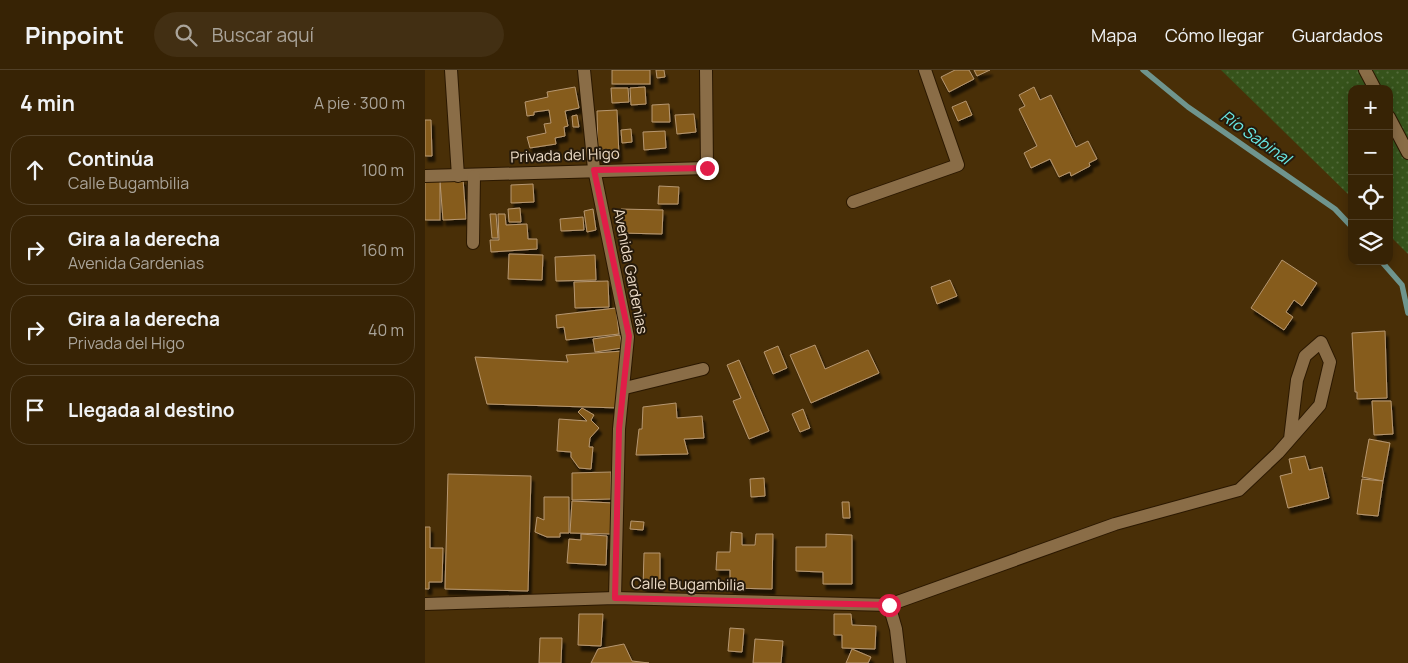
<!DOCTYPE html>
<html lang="es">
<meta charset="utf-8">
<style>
:root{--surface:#372305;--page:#422f13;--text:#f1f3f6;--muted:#aaa49a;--line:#514027}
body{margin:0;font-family:Manrope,sans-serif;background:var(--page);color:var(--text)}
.controls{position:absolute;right:15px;top:15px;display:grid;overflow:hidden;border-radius:10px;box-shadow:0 2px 12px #0003}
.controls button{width:45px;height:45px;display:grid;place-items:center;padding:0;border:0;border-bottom:1px solid var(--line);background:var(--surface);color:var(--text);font:25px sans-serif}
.stop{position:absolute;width:15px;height:15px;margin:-11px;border:4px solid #e11d48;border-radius:50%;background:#fff}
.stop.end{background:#e11d48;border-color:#fff;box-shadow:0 1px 5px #0008}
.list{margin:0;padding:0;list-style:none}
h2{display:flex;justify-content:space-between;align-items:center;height:65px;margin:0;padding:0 20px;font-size:21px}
h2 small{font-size:16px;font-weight:400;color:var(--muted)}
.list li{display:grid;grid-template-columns:32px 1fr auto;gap:15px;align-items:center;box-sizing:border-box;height:70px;margin:0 10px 10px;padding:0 10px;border:1px solid var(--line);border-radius:20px}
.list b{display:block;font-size:19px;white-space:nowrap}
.list p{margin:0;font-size:16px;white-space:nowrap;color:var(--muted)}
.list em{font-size:16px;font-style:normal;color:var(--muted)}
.icon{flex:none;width:28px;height:28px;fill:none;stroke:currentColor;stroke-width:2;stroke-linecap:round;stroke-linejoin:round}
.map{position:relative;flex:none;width:983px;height:593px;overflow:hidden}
header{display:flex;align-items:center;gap:30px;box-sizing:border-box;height:70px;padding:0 25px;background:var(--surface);border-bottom:1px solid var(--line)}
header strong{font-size:24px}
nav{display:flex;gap:28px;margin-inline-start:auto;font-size:18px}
.search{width:350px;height:45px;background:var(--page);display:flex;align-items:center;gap:12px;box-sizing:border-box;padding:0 18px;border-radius:28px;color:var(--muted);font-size:19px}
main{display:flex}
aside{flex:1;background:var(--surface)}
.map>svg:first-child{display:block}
.grass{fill:url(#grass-dots)}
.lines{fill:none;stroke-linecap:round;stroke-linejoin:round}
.stream{stroke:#6f958e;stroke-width:5.5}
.building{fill:#865c1c;stroke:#b69771;filter:url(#shadow)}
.minor-casing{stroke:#2b1800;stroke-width:14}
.minor{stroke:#8a6d47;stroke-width:12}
.route{stroke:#e11d48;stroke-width:6}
.labels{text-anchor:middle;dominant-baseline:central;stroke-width:4;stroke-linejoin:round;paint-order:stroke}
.street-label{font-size:15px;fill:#eeddc9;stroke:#261a0b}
.water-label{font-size:16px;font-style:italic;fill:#68e8e4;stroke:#261a0b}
</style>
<header>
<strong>Pinpoint</strong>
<div class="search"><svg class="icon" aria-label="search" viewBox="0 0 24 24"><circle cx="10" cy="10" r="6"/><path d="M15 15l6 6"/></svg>Buscar aquí</div>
<nav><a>Mapa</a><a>Cómo llegar</a><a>Guardados</a></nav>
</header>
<main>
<aside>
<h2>4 min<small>A pie · 300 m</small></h2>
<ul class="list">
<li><svg class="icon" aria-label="ahead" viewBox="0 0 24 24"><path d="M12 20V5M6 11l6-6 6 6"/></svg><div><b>Continúa</b><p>Calle Bugambilia</p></div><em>100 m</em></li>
<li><svg class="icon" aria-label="right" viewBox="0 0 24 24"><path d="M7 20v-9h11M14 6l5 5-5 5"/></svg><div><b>Gira a la derecha</b><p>Avenida Gardenias</p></div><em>160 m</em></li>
<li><svg class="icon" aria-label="right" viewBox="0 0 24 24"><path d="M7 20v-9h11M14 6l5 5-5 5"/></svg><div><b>Gira a la derecha</b><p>Privada del Higo</p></div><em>40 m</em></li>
<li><svg class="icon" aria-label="arrive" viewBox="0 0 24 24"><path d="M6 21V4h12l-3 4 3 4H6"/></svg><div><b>Llegada al destino</b></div></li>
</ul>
</aside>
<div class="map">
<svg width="983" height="593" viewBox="0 0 983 593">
<defs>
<pattern id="grass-dots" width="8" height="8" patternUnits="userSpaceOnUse" patternTransform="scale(1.25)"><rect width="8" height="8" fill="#36531b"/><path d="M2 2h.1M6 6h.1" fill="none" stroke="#536b3b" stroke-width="1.8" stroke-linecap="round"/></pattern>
<filter id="shadow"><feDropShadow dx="3" dy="5.5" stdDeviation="1" flood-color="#0009"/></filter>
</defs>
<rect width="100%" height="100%" fill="#492f07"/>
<polygon class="grass" points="796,0 983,0 983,184 964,165 964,19 927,19 927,128"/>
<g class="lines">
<g class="stream">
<polyline points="718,0 763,37 910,139 927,157"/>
<polyline points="956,191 977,215 983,243"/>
</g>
</g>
<g class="building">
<rect x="187" y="0" width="38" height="14"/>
<polygon points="231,0 239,0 240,7 232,8"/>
<polygon points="530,0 544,0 549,9 524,22 516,7"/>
<polygon points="549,0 565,0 552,6"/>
<polygon points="150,17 154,38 140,41 143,56 139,57 140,66 130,68 131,74 105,78 102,67 121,63 119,54 126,53 124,40 109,42 109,45 102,46 100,32 123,27 122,22"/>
<polygon points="220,17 221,34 206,35 205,18"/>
<polygon points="609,17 615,30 626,25 651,77 663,71 672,89 664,93 665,96 646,106 645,102 634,107 625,89 606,98 599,83 612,76 594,39 600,36 594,25"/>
<polygon points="186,18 203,18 204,32 187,33"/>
<polygon points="541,31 547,45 533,51 527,37"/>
<polygon points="244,34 245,52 227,52 227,35"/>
<polygon points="192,40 194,86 173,87 172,41"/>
<polygon points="269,44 271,62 252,64 250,45"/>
<polygon points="152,45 154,57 148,57 147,46"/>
<polygon points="0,50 6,50 7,86 0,86"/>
<polygon points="206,59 207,72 197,73 196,60"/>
<polygon points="240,61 241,78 219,80 218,62"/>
<polygon points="38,109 41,149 18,150 15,111"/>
<rect x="0" y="111" width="15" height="39"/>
<polygon points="108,114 109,132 86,133 86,115"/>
<polygon points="234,116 254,117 253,134 233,134"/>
<polygon points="95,138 96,152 84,152 83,139"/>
<polygon points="168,139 171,160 162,162 159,141"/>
<polygon points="196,139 238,140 237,164 196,163"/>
<polygon points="65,144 71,144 73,168 67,168"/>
<polygon points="73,144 80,144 81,155 102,154 103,169 112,169 112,179 66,182 65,170 74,170"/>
<polygon points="158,147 159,160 136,161 135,149"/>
<polygon points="84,184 118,185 117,210 83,209"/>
<polygon points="170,185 171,210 131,211 130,187"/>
<polygon points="857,190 892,213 877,236 869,230 861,242 868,247 859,260 826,238"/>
<polygon points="525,210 532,226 512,234 506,217"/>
<polygon points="183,211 184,237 150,238 149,212"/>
<polygon points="191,238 194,264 141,270 139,257 132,258 131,245"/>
<polygon points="960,261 962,328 932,329 932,322 930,322 927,263"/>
<polygon points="195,265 197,278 170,282 168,269"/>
<polygon points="390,275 400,299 443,280 454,303 386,333 365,285"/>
<polygon points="353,276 362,298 348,304 339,282"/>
<polygon points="198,281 195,338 62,334 50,287 143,292 141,285"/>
<polygon points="314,290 344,361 324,369 308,331 316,328 302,295"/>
<polygon points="947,331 966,331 968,364 949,365"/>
<polygon points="251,333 252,348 277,346 279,368 259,369 263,384 211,385 214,359 217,359 218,337"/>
<polygon points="157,338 169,345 166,350 174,358 165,368 164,377 168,377 166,399 154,398 146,387 146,382 132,381 134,349 162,351 153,342"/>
<polygon points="378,339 385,358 375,362 367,344"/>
<polygon points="944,369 965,373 958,411 937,407"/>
<polygon points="880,386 884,400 897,397 904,428 863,438 855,406 867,403 864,389"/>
<polygon points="186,402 186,429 147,430 147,403"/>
<polygon points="23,404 106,406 103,521 20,519"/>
<polygon points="339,408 340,426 326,427 325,409"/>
<polygon points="937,409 958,411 953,446 932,444"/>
<polygon points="119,427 144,427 144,463 135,463 135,467 122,467 110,462 112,447 119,450"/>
<polygon points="147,431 188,433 186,464 145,463"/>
<polygon points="417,432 424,432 425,448 418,448"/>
<polygon points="206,451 219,452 218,460 205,459"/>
<polygon points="0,457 5,457 5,478 18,478 17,512 4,512 4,519 0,519"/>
<polygon points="306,462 317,463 317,475 330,475 331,464 348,464 347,519 305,518 305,500 291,500 292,482 305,482"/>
<polygon points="156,464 182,466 181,495 142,493 144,469 156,470"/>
<polygon points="401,464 427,465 427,514 398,514 398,502 371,501 371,477 401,477"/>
<polygon points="219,483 235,483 235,519 218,518"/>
<polygon points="154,544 178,544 176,576 153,575"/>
<polygon points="409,544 426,544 427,555 451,556 450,579 417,578 417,565 409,565"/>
<polygon points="305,558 319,559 317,582 303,581"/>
<polygon points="115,568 137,568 136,593 114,593"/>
<polygon points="330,569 358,571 356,593 328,593"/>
<polygon points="199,574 207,591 224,593 166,593 173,579"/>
<polygon points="427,579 446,587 443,593 421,593"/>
</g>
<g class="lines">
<g class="minor-casing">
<g id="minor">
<polyline points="26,0 33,106"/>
<polyline points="159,0 169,99 203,267 194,359 190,528"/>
<polyline points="940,0 950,19"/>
<polyline points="964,47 983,83"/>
<polyline points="0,106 282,98 281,0"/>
<polyline points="428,132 533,95 500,0"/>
<polyline points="48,173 49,106"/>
<polyline points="200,318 278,299"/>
<polyline points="0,534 190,528 464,535 690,454 814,420 853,383 895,335 905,292 896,272 880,286 872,310 865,369"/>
<polyline points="464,535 471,559 475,593"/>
</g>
</g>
<use href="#minor" class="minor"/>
</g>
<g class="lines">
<polyline class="route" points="282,98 169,100 204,266 194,359 190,528 464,535"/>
</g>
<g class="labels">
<g class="street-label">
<text transform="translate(140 85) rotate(-2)">Privada del Higo</text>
<text transform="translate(206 201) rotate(79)">Avenida Gardenias</text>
<text transform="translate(263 514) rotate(1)">Calle Bugambilia</text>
</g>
<g class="water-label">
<text transform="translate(831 67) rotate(35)">Río Sabinal</text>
</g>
</g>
</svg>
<div class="controls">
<button>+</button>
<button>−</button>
<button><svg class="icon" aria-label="locate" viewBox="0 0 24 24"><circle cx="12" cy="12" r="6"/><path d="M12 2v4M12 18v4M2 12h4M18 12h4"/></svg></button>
<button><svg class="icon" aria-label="layers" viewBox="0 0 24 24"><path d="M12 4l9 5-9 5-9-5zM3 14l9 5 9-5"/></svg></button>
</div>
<div class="stop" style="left:464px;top:535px"></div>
<div class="stop end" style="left:282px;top:98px"></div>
</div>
</main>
